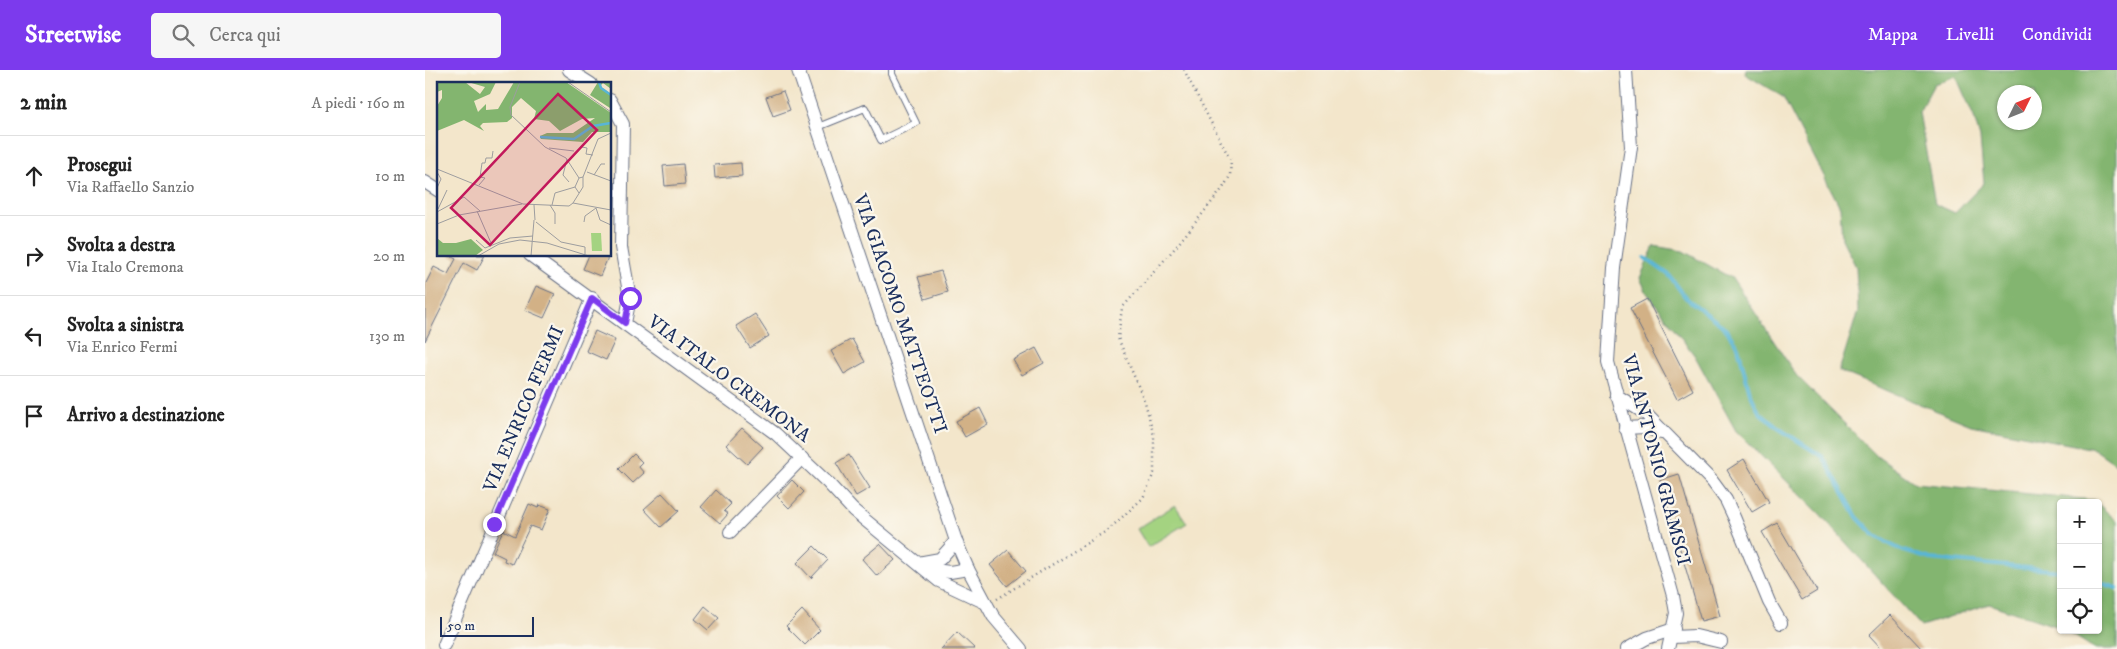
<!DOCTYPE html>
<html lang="it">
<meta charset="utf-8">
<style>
:root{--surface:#fff;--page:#f6f6f6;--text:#222;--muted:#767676;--line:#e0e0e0;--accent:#7c3aed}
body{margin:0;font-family:"IM FELL DW Pica",serif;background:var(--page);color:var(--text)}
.controls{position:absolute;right:15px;bottom:15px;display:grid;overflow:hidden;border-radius:5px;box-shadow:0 1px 4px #0004}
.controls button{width:45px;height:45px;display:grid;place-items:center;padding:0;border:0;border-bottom:1px solid var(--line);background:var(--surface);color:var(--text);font:25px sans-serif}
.compass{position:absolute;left:1572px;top:15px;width:45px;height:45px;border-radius:50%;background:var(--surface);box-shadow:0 1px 4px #0004;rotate:47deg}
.scale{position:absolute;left:15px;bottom:12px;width:94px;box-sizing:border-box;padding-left:5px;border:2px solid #1b2f5e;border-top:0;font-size:14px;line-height:18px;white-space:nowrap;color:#1b2f5e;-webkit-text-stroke:4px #fbf7ec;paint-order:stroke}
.stop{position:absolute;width:15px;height:15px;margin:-11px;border:4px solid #7c3aed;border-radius:50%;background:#fff}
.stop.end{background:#7c3aed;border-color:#fff;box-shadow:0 1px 5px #0008}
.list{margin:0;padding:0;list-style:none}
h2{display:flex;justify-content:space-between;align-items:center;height:65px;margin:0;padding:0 20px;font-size:21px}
h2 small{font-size:16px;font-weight:400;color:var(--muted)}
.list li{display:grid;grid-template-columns:32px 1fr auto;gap:15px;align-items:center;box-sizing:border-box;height:80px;padding:0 20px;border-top:1px solid var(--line)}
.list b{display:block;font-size:19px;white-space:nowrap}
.list p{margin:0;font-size:16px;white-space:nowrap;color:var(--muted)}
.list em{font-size:16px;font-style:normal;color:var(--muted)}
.icon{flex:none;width:28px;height:28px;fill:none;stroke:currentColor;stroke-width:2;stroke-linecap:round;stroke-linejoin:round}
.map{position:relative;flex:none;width:1692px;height:579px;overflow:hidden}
header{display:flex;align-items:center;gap:30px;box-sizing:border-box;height:70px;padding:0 25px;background:var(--accent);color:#fff}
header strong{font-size:24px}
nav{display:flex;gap:28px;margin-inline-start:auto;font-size:18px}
.search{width:350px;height:45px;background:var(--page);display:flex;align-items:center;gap:12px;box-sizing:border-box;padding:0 18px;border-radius:5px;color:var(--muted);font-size:19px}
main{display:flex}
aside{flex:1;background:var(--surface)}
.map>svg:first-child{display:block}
.green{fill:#a4d381;stroke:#608170}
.forest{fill:#83b56f;stroke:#4f7266;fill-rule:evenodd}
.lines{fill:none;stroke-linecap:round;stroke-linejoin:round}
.stream{stroke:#58b5d6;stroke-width:4}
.building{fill:#d2b186}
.lane-casing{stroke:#676f84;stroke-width:8}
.street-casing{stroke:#676f84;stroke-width:14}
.path{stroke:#676f84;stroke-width:2.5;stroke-dasharray:1 4;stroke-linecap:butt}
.lane{stroke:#fff;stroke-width:6}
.street{stroke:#fff;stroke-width:12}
.route{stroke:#7c3aed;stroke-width:6}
.labels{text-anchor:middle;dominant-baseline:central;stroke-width:4.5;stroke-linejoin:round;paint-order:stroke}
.street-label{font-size:19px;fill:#1b2f5e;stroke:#fbf7ec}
.inset-river{fill:none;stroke:#58b5d6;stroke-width:2.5}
.inset-road{fill:none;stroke:#9d9d9f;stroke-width:1}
.view{fill:#c2185b;fill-opacity:0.15;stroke:#c2185b;stroke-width:2.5}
.inset-edge{fill:none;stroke:#1b2f5e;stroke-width:2.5}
</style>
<header>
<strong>Streetwise</strong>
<div class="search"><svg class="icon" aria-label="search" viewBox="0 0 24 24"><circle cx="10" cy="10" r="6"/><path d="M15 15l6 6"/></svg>Cerca qui</div>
<nav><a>Mappa</a><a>Livelli</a><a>Condividi</a></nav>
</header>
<main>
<aside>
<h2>2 min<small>A piedi · 160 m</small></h2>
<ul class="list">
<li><svg class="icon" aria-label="ahead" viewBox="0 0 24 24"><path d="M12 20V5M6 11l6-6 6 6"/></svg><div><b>Prosegui</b><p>Via Raffaello Sanzio</p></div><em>10 m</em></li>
<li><svg class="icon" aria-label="right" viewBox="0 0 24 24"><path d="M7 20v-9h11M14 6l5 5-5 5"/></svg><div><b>Svolta a destra</b><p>Via Italo Cremona</p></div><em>20 m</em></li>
<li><svg class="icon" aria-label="left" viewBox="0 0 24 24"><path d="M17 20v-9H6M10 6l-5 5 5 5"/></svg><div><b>Svolta a sinistra</b><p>Via Enrico Fermi</p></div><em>130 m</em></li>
<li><svg class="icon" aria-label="arrive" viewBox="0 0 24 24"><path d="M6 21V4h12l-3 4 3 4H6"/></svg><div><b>Arrivo a destinazione</b></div></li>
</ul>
</aside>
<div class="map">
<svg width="1692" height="579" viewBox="0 0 1692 579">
<rect width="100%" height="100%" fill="#fbf7ec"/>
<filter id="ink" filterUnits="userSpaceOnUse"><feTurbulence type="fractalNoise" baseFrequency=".02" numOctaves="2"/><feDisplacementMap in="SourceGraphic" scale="10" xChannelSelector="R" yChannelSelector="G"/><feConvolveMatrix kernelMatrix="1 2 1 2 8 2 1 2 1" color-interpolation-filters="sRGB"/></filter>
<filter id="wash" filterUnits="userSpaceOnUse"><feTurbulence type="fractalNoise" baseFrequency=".0096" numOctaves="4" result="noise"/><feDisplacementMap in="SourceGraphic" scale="20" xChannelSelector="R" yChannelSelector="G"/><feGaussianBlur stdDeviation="1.12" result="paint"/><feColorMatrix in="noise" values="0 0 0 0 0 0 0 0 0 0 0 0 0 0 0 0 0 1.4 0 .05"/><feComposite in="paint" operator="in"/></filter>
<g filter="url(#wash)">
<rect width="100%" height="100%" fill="#f3e6cb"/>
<polygon class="green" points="750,435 762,453 723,477 712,459"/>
<g class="forest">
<path d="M 1321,0 L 1692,0 L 1692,395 L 1669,379 L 1546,355 L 1414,301 L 1433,241 L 1431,197 L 1417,169 L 1415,137 L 1358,27 L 1320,4 ZM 1531,6 L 1549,47 L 1555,68 L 1559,113 L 1530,143 L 1510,134 L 1494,42 L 1509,14 ZM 1580,22 L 1610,22 L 1610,52 L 1580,52 Z"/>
<polygon points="1229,176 1258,181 1308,209 1371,305 1453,387 1490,413 1669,430 1671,433 1636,433 1636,558 1564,534 1496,556 1395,444 1311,361 1270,286 1222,223 1215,208"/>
<polygon points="1673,434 1692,451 1692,579 1670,579 1640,560 1673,560"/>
</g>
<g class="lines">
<g class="stream">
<polyline points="1220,188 1244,205 1261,228 1299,257 1313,277 1325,323 1334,342 1353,358 1398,387 1432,447 1450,466 1476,480 1505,489 1636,501"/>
<polyline points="1673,512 1692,518"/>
</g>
</g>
<g id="blocks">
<g class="building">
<polygon points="358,21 365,40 348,46 341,27"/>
<polygon points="316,93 317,106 290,108 289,95"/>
<polygon points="258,94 260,114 240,116 238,96"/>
<polygon points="23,185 60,185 52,200 39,193 0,271 0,215 9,197 23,204 31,189"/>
<polygon points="164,185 184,185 175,206 158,199"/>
<polygon points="516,201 523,222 500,229 493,207"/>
<polygon points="111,216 130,224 119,248 100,240"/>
<polygon points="1222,229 1268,320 1252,329 1205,238"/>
<polygon points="330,244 344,266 325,278 311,256"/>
<polygon points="170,261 190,270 181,290 161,281"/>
<polygon points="427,269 440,292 419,304 406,281"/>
<polygon points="611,278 619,293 597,305 588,290"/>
<polygon points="555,338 563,354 540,367 531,351"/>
<polygon points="317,358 338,377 322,394 301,375"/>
<polygon points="209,384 217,392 213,396 219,403 208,413 194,399"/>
<polygon points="424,385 445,418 431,426 411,393"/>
<polygon points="1319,389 1344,432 1327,442 1302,400"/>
<polygon points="1254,404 1295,546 1276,551 1235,410"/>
<polygon points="367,410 379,422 364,438 352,426"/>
<polygon points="291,420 306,434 299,441 303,444 295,453 276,437"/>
<polygon points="237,423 254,441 236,457 219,439"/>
<polygon points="104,434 113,438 114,435 125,439 116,460 105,456 87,494 79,491 80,488 68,482 78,460 90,466"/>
<polygon points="1352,453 1392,521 1377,530 1337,462"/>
<polygon points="455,474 470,490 452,506 437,489"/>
<polygon points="389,476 403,490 386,508 372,493"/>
<polygon points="583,480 601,501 582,516 565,495"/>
<polygon points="280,536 294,548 283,560 270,549"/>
<polygon points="377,540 395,560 380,575 361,556"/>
<polygon points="1465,545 1497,579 1457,579 1444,565"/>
<polygon points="532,562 550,579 516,579"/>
</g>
</g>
</g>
<g filter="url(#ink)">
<use href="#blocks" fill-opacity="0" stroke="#676f84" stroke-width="1"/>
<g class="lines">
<g class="lane-casing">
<polyline id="lane" points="393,57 440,38 456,70 491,53 467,4 467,0"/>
</g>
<g class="street-casing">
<g id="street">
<polyline points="144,0 166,14"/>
<polyline points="373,0 531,471 543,499 568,546 596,579"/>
<polyline points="1201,0 1206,77 1189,198 1183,292 1248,526 1251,543 1243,579"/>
<polyline points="185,30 198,54 196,177 205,228 200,253"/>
<polyline points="0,112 14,121"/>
<polyline points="105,185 351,364 403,413 428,440 514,511 561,533"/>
<polyline points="1191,325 1221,344 1287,411 1301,430 1309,447 1344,532 1356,553"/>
<polyline points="1200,358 1220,357 1236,363"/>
<polyline points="305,462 377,388"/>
<polyline points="493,493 515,489 531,471"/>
<polyline points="501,499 525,502 543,499"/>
<polyline points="1247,567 1271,566 1296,572"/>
<polyline points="19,575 167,228"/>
<polyline points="1202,579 1222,568 1249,559"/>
</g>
</g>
<polyline class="path" points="572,529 683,460 718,428 729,403 729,366 720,332 693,268 697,238 750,178 798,118 805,106 806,91 759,0"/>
<use href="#lane" class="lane"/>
<use href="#street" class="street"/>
</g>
</g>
<g class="lines" filter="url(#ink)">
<polyline class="route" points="69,454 167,228 200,253 205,228"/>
</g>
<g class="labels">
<g class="street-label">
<text transform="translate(475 244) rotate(71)">VIA GIACOMO MATTEOTTI</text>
<text transform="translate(304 309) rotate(37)">VIA ITALO CREMONA</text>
<text transform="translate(99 339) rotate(-67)">VIA ENRICO FERMI</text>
<text transform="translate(1231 390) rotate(75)">VIA ANTONIO GRAMSCI</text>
</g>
</g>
<g transform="translate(12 12)">
<rect width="174" height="174" fill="#f3e6cb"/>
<path d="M 154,151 L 164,151 L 165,169 L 155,169 Z" fill="#a4d381"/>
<path d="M 0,0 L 28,0 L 43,12 L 48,5 L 31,0 L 59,0 L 53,12 L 37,19 L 41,30 L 49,22 L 49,28 L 61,27 L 77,0 L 129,0 L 174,31 L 174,50 L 155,50 L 146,60 L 104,57 L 103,54 L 110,51 L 136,51 L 158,36 L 145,37 L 123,49 L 112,39 L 97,37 L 99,29 L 84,16 L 75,25 L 75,36 L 70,40 L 46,41 L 43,44 L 47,49 L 27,38 L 0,49 L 0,24 L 5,16 L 5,8 L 0,10 ZM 161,0 L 174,0 L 174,7 L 166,1 L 163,4 L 174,13 L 173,26 L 153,13 ZM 0,156 L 6,161 L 19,161 L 34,157 L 46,168 L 38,174 L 0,174 Z" fill="#83b56f"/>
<path class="inset-river" d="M 162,0 L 164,6 L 174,13M 103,55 L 137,57 L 156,44 L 174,41"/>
<path class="inset-road" d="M 83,0 L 73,25 L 74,33 L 108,65 L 129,76 L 142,96 L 146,95M 131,0 L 174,30M 145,65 L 150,66 L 149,72 L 156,73M 112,66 L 137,69M 130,77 L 126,93 L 132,100M 0,87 L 86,122 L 132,124 L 136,121M 0,90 L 4,97 L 0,106M 150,90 L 174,99M 157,93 L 164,82 L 168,82M 146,95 L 161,57 L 174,51M 42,103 L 48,96 L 43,95 L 45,81 L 48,81 L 49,76 L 55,76 L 56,69M 142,111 L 138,105 L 142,96M 136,121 L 174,128M 136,121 L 146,105 L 146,95M 97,123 L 98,138M 113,123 L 118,131 L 118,142M 115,123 L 118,111 L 138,105M 159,126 L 163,138 L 174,143M 1,127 L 10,108M 40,129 L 54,161M 0,130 L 27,115 L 43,129M 99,140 L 124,160 L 148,165 L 148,172M 147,140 L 148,134 L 159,126M 0,142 L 22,133 L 85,122M 39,158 L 48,166 L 73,156 L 96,154M 41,174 L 62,162 L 83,158 L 110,161 L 152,174M 94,174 L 97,138"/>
<path class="view" d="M 121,12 L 160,48 L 53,163 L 14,126 Z"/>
<rect width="174" height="174" class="inset-edge"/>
</g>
</svg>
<div class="controls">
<button>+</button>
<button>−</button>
<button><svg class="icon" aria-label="locate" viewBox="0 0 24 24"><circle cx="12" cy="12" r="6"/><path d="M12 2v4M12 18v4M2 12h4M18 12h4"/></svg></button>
</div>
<svg class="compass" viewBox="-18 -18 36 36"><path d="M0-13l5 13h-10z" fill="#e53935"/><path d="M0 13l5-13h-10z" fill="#767676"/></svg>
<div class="scale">50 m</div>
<div class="stop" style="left:205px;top:228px"></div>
<div class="stop end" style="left:69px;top:454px"></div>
</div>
</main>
